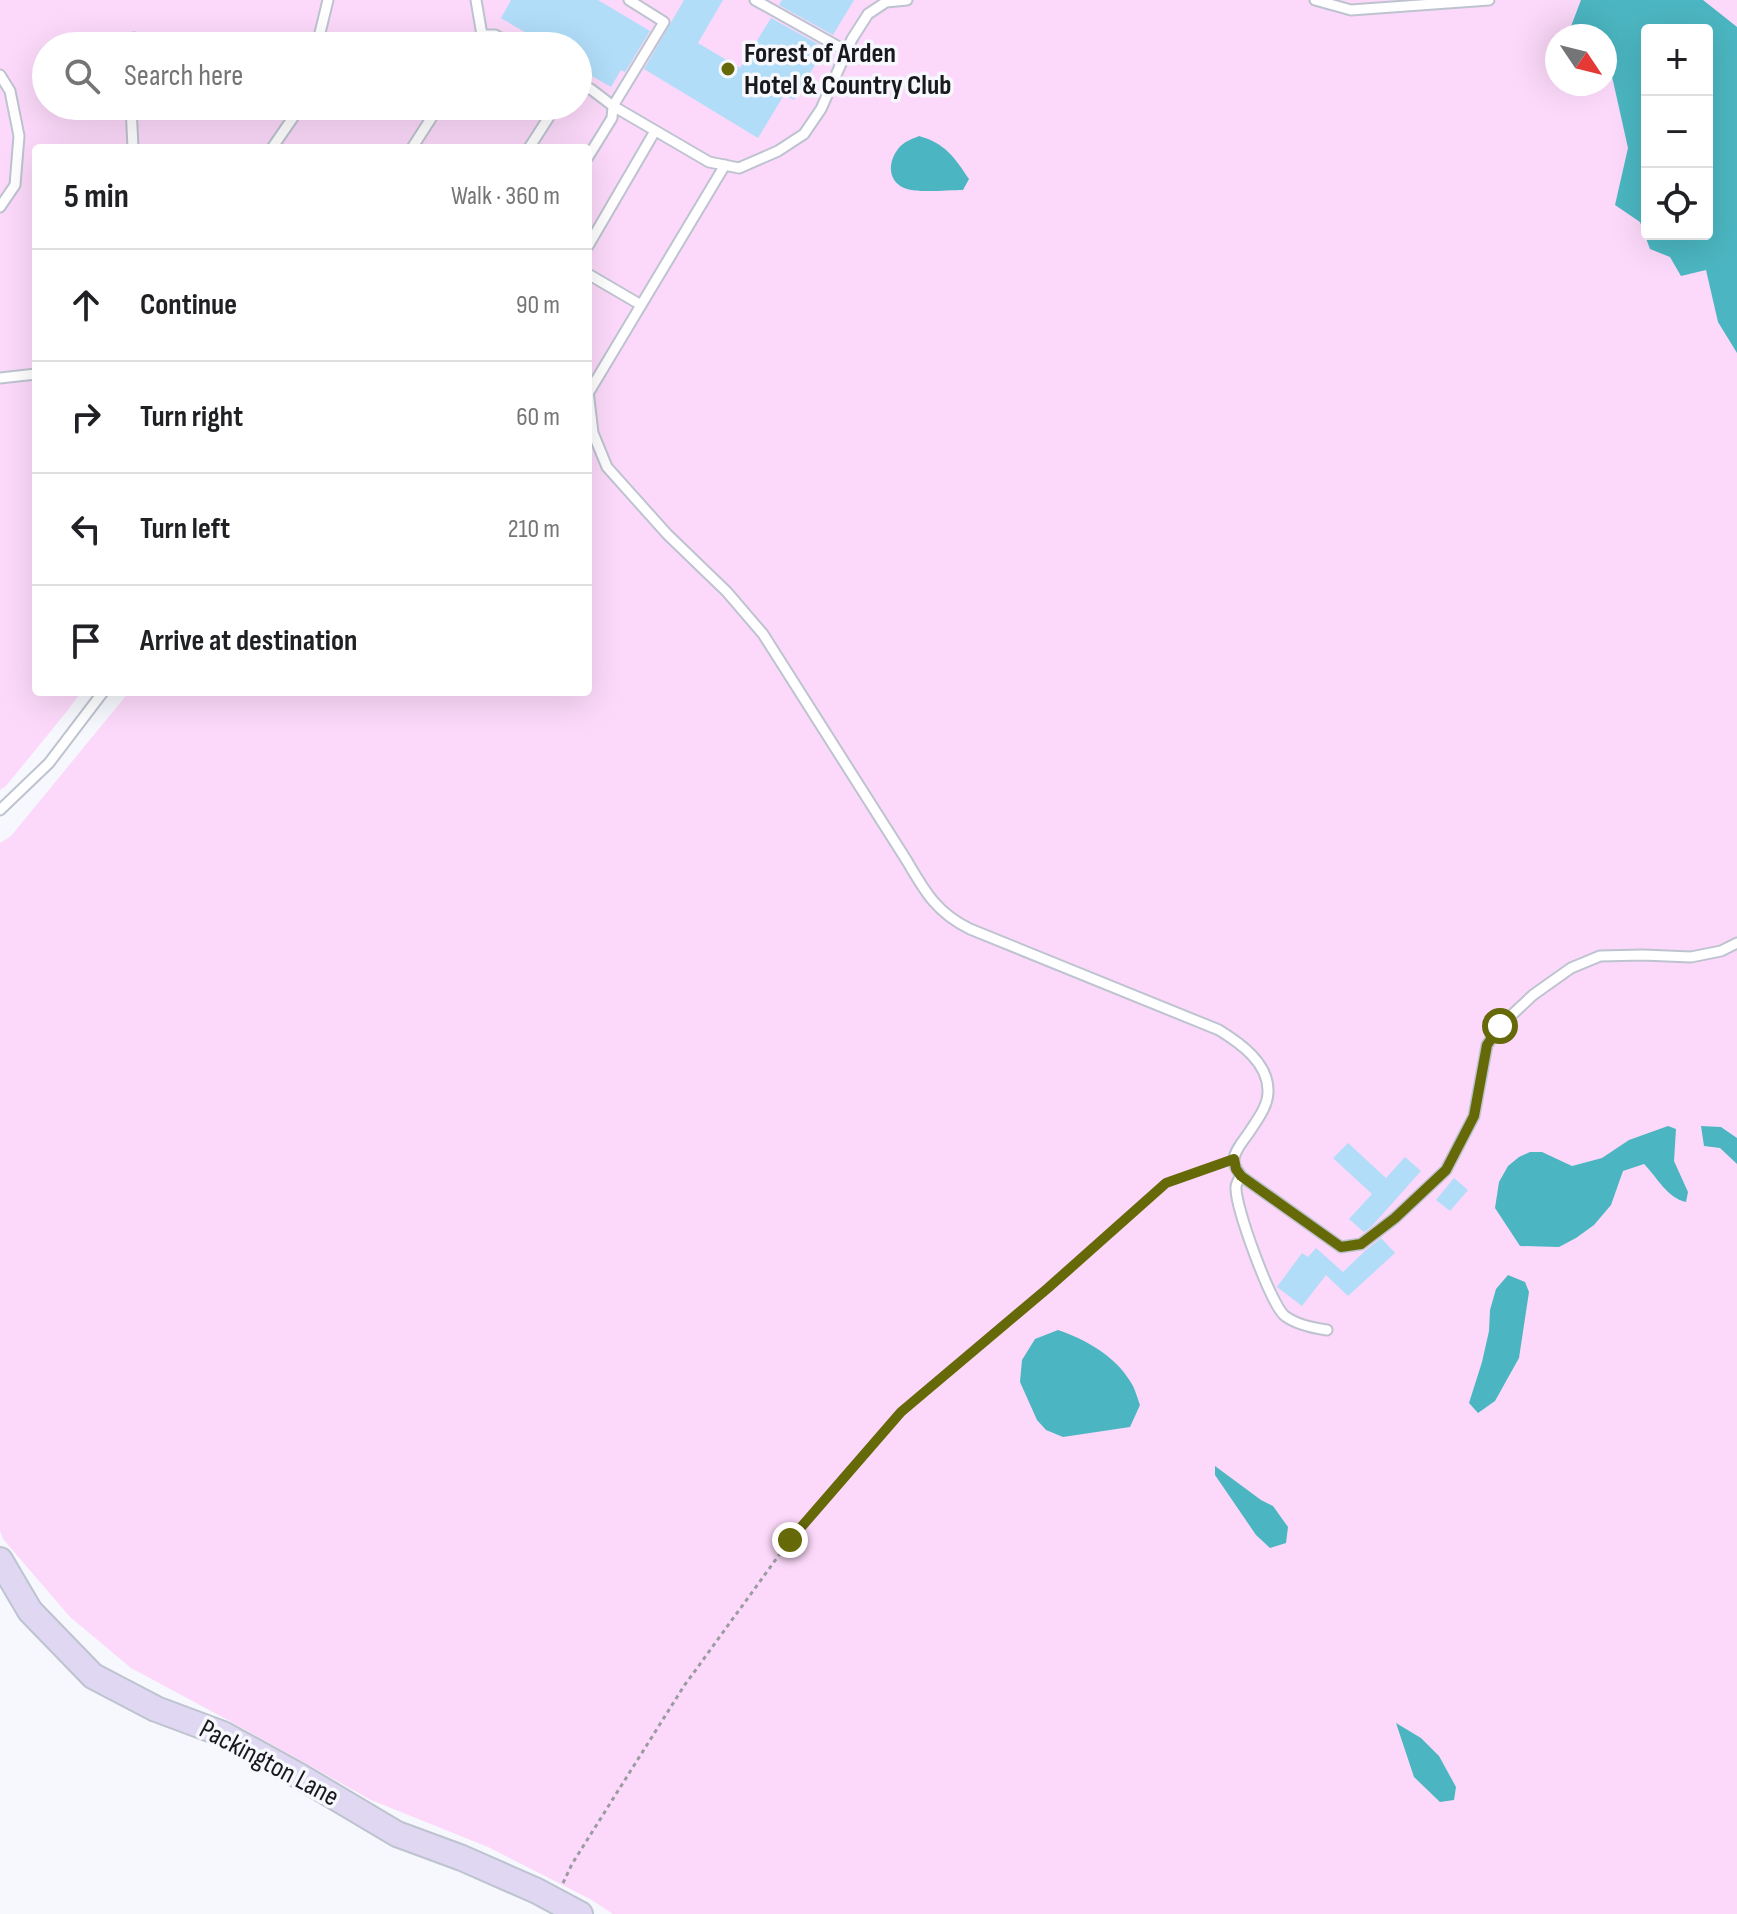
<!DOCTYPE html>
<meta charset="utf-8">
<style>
:root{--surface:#fff;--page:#f2f2f2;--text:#202124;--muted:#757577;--line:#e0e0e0}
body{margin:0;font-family:"Sofia Sans Condensed",sans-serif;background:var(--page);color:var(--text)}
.controls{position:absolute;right:24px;top:24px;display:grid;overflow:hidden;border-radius:8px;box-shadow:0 8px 32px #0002}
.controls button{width:72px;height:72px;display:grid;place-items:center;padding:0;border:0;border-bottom:2px solid var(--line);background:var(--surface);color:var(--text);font:40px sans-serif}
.compass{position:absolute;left:1545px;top:24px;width:72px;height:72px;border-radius:50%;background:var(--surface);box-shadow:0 8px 32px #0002;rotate:125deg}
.stop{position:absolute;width:24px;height:24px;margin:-18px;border:6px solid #666907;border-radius:50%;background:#fff}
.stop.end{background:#666907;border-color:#fff;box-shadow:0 2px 8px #0008}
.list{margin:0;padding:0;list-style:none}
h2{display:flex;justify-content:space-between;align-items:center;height:104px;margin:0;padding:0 32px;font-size:34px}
h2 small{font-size:26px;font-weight:400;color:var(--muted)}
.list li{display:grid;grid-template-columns:52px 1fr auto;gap:24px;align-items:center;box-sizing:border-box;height:112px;padding:0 32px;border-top:2px solid var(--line)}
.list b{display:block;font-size:30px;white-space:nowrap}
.list em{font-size:26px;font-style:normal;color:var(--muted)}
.icon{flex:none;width:44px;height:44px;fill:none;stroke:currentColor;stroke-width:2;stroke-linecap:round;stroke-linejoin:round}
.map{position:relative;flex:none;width:1737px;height:1914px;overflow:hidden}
.search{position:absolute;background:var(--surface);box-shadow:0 8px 32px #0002;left:32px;top:32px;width:560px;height:88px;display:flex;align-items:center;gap:20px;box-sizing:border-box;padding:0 28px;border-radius:44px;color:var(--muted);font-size:30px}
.panel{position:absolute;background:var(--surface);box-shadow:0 8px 32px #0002;left:32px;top:144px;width:560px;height:552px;border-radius:8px}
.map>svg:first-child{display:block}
.green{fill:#fcd9fa;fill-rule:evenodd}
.water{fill:#4bb6c1;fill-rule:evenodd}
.building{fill:#b1ddf8}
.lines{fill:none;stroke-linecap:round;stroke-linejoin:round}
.lane-casing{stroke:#bdc3cf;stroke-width:13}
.secondary-casing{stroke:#bdc3cf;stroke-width:28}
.path{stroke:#9a9ca1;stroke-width:3;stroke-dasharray:4 4;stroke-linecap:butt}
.lane{stroke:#fff;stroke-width:9}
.secondary{stroke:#e0d7f3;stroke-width:24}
.route{stroke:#666907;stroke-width:10}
.poi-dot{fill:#666907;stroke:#f6f8fd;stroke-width:3}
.labels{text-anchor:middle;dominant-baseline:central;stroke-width:7;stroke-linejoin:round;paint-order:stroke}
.poi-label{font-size:28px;font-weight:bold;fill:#17191d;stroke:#f6f8fd;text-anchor:start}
.street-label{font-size:28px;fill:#17191d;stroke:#f6f8fd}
</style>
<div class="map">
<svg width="1737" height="1914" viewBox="0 0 1737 1914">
<rect width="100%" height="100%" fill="#f6f8fd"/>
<path class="green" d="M 0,0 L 1737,0 L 1737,1914 L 613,1914 L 590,1899 L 488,1847 L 371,1800 L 237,1725 L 131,1668 L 70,1617 L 3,1539 L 0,1531 L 0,843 L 11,836 L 129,692 L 588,692 L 588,148 L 36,148 L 36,692 L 81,692 L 68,710 L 6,786 L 0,790 ZM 1647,30 L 1707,30 L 1707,234 L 1647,234 ZM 1557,36 L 1605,36 L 1605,84 L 1557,84 ZM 46,46 L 578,46 L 578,106 L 46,106 Z"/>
<g class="water">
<path d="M 1581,0 L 1703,0 L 1737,27 L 1737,353 L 1718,322 L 1706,270 L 1681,276 L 1670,257 L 1650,249 L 1640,222 L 1615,205 L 1628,148 L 1609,63 L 1605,59 L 1605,36 L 1578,36 L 1570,29 ZM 1707,30 L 1707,234 L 1647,234 L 1647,30 Z"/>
<path d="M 919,136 C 945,143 955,158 969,179 L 963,190 C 949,190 919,193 907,189 C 888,183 887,163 898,149 C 903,142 912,139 919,136 Z"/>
<path d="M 1668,1126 L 1676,1129 L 1674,1161 L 1688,1192 L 1686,1202 C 1667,1198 1657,1177 1644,1164 L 1623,1171 L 1611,1205 L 1594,1225 L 1576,1238 L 1559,1247 L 1520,1246 L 1495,1208 L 1499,1182 L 1508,1166 L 1519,1157 L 1530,1152 L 1542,1152 L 1572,1166 L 1602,1158 L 1629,1140 Z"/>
<polygon points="1701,1126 1721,1127 1737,1138 1737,1164 1720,1148 1704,1146"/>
<polygon points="1508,1275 1525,1282 1529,1292 1519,1358 1495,1401 1478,1413 1469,1403 1482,1362 1489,1331 1490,1310 1496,1289"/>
<path d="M 1058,1330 C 1085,1339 1115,1356 1130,1381 C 1135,1388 1137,1397 1140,1405 L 1130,1427 L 1063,1437 L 1046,1430 L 1037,1420 L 1020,1382 L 1022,1360 L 1035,1339 Z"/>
<polygon points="1215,1466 1261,1500 1273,1506 1288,1527 1286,1543 1270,1548 1256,1535 1215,1475"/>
<polygon points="1396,1723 1421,1738 1439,1756 1456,1787 1454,1800 1440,1802 1414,1777"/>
</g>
<g class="building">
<polygon points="511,0 598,0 650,31 625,72 621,70 611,87 578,68 578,46 563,46 544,35 540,41 501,18"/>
<polygon points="684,0 723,0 698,43 740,68 771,18 825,48 794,100 784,95 758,138 644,69"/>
<polygon points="782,0 854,0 833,35 779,5"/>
<polygon points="1348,1143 1386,1178 1405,1157 1421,1171 1371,1227 1364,1232 1349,1219 1372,1194 1333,1158"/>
<polygon points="1454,1178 1468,1190 1450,1211 1436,1200"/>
<polygon points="1381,1238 1395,1253 1348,1296 1326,1275 1302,1306 1277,1287 1302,1253 1308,1257 1316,1248 1343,1272 1366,1250"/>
</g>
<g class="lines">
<g class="lane-casing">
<g id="lane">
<polyline points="629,0 664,22 613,106 709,162 739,168 778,151 804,134 821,109 852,39 868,14 886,2 907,0"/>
<polyline points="755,0 846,51"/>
<polyline points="1315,0 1351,10 1489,0"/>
<polyline points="482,35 495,35 515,46"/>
<polyline points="133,46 134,38"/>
<polyline points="319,46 319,37 328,0"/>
<polyline points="474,46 482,35 476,0"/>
<polyline points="0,75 10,91 19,136 15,185 0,207"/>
<polyline points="578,82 592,90 613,106 612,118 588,157"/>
<polyline points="131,106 133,148"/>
<polyline points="272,148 301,106"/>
<polyline points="412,148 439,106"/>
<polyline points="529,148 556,106"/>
<polyline points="588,246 655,131"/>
<polyline points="588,274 641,305"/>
<polyline points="0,378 36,374"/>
<path d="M 588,391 L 593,433 L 607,467 L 667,534 L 727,592 L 763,634 L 907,861 C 925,892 937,913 970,929 L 1219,1030 C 1240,1043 1269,1063 1268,1092 C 1268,1106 1257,1120 1250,1131 C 1245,1139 1235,1149 1234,1159 C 1233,1165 1238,1171 1241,1176 L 1341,1247 L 1361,1244 L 1395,1218 L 1446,1170 L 1474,1116 L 1487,1045 L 1500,1026 L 1533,995 L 1571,968 L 1600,956 L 1643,955 L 1691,957 L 1721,951 L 1737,943"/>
<polyline points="589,392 725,165"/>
<polyline points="0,810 49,763 103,692"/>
<path d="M 1241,1176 C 1239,1179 1236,1183 1236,1187 C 1235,1207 1271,1305 1285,1316 C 1297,1325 1313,1328 1327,1330"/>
</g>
</g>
<g class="secondary-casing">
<polyline id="secondary" points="0,1560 30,1611 93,1676 156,1709 223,1734 301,1777 397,1834 462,1858 537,1891 580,1914"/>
</g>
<polyline class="path" points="563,1883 572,1864 684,1686 790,1540 901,1412 1048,1288 1166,1183 1220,1164"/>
<use href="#lane" class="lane"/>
<use href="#secondary" class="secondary"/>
</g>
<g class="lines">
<polyline class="route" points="790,1540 901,1412 1048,1288 1166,1183 1234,1159 1236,1169 1241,1176 1341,1247 1361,1244 1395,1218 1446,1170 1474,1116 1487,1045 1500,1026"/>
</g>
<circle class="poi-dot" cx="728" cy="69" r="8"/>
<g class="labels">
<g class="poi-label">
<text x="744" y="53">Forest of Arden<tspan x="744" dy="32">Hotel &amp; Country Club</tspan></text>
</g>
<g class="street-label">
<text transform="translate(269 1763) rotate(28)">Packington Lane</text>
</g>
</g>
</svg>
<div class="controls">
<button>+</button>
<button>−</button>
<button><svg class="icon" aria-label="locate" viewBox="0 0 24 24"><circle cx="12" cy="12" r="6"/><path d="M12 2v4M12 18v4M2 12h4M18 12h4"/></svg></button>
</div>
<svg class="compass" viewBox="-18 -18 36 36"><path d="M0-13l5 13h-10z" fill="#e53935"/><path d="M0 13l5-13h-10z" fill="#757577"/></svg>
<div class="stop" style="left:1500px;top:1026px"></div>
<div class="stop end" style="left:790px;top:1540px"></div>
<div class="search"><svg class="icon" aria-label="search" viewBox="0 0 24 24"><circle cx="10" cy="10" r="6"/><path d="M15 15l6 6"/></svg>Search here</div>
<section class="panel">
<h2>5 min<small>Walk · 360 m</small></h2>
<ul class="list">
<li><svg class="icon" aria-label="ahead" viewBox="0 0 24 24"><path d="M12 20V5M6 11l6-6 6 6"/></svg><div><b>Continue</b></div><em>90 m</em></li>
<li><svg class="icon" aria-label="right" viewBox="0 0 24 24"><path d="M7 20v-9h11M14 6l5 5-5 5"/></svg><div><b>Turn right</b></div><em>60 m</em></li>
<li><svg class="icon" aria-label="left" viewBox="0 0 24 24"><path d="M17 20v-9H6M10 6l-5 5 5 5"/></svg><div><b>Turn left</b></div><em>210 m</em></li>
<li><svg class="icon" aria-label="arrive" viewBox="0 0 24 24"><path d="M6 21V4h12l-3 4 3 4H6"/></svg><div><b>Arrive at destination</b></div></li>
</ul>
</section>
</div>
